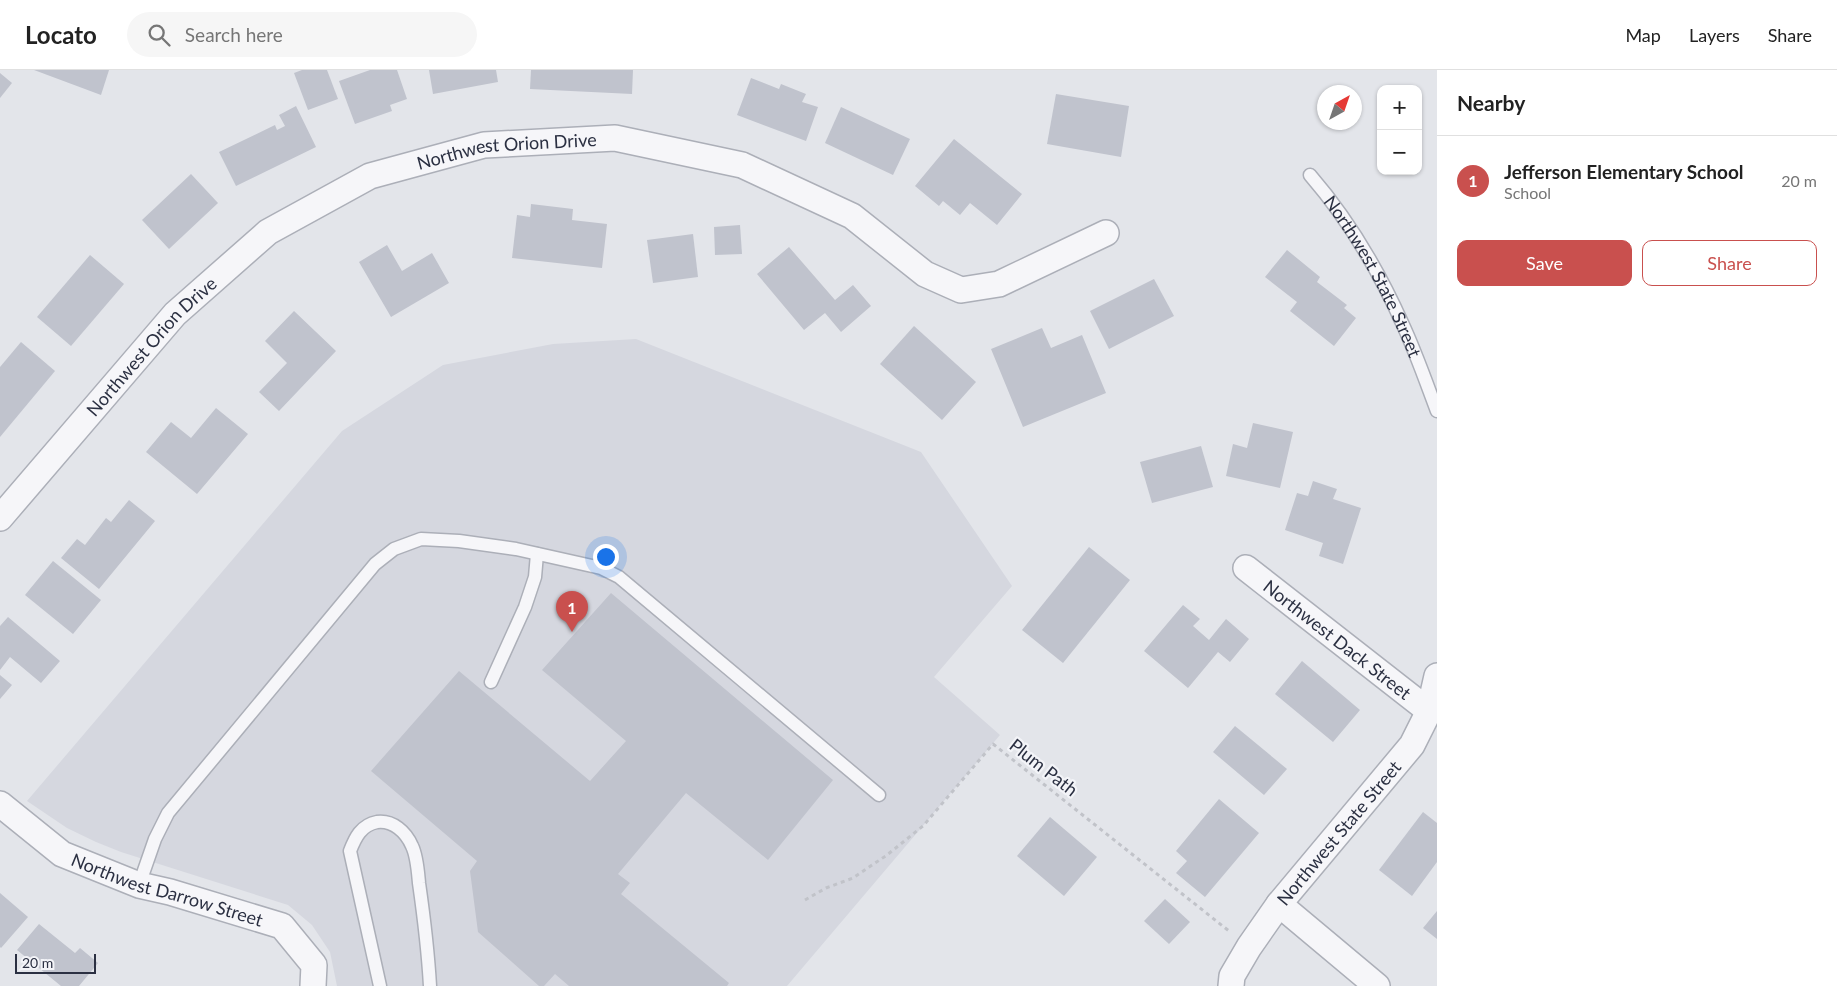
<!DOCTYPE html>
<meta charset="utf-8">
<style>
:root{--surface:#fff;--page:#f6f6f6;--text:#222;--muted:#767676;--line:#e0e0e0;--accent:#c9504e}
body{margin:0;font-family:Lato,sans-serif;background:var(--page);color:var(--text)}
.controls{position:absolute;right:15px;top:15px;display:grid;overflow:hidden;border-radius:10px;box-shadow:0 1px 4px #0004}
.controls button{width:45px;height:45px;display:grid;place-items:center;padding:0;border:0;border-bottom:1px solid var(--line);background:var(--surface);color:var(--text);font:25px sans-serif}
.compass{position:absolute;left:1317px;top:15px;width:45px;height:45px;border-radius:50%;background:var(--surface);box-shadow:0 1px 4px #0004;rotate:40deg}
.scale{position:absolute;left:15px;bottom:12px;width:81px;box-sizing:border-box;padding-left:5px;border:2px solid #2b3042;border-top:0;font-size:14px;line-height:18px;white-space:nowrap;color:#2b3042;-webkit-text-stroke:4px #f3f4f8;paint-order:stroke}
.you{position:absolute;left:605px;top:486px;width:18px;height:18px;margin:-12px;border:4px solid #fff;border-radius:50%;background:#1a73e8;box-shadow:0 0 0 8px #1a73e833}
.badge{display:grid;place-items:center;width:32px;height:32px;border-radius:50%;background:var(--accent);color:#fff;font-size:16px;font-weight:700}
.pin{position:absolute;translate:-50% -41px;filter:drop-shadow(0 1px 2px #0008)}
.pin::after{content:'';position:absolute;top:26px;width:18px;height:15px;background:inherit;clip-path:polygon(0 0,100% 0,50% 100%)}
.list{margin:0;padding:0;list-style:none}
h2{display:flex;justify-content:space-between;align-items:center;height:65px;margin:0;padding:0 20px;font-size:21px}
h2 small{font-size:16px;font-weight:400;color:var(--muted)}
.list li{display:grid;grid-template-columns:32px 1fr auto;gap:15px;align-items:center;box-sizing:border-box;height:90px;padding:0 20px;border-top:1px solid var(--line)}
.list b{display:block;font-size:19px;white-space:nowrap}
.list p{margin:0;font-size:16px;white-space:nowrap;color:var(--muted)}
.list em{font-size:16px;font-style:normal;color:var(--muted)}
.actions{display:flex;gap:10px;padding:15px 20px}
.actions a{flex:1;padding:11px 0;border:1px solid var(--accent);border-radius:10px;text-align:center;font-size:18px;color:var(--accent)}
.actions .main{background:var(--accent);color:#fff}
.icon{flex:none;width:28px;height:28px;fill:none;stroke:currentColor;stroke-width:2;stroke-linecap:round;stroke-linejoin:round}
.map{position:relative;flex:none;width:1437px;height:916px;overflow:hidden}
header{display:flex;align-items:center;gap:30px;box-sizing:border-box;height:70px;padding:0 25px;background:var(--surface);border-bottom:1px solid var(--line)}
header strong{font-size:24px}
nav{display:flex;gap:28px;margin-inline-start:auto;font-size:18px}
.search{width:350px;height:45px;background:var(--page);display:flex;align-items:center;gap:12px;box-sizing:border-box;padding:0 18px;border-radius:28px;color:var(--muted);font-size:19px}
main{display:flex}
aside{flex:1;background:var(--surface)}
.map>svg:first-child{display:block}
.built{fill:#d5d7df}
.building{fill:#c0c3cd}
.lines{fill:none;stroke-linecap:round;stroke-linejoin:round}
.lane-casing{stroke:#acafb8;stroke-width:15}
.street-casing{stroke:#acafb8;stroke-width:28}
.path{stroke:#c1c3c9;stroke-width:3;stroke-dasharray:4 4;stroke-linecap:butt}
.lane{stroke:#f6f6f9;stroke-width:12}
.street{stroke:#f6f6f9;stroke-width:25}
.labels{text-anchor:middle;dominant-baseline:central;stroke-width:4.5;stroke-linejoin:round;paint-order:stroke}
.street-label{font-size:18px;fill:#2b3042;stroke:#f3f4f8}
</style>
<header>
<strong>Locato</strong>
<div class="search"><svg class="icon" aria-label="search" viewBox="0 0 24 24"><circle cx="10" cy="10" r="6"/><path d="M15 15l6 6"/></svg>Search here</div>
<nav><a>Map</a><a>Layers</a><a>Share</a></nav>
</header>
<main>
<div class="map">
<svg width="1437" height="916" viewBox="0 0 1437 916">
<rect width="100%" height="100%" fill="#e3e5ea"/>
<polygon class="built" points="636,269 921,382 1012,516 934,607 1000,665 787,916 337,916 330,882 312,855 288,835 121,782 96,772 67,758 27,731 342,361 443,295 553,274"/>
<g class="building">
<polygon points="34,0 109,0 101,25"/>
<polygon points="302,0 327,0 338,29 308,40 294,3"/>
<polygon points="370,0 397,0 407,29 390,35 392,41 355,54 339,11"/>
<polygon points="429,0 496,0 498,12 433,24"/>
<polygon points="531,0 633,0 632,24 530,19"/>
<polygon points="0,3 12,13 0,28"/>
<polygon points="751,8 779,19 781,14 806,24 802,32 818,37 806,71 737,45"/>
<polygon points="1056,24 1129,36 1121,87 1047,74"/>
<polygon points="296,36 316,77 236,116 219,82 275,55 277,60 285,56 279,45"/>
<polygon points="841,37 910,69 893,105 825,73"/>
<polygon points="954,69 1022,124 997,155 970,133 960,145 943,131 939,136 915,116"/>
<polygon points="191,104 218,133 169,179 142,150"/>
<polygon points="531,134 573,139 572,150 607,154 602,198 512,188 517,145 530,147"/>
<polygon points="740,155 742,184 715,185 714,157"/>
<polygon points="693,164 698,207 653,213 647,170"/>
<polygon points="387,175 402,201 432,183 449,213 391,247 359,192"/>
<polygon points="789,177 835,230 853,215 871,236 841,262 825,243 804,260 757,204"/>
<polygon points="1287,180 1320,207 1317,212 1347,235 1344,238 1356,248 1334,276 1290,241 1297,232 1265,207"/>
<polygon points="90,185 124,214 71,276 37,247"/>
<polygon points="1154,209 1174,246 1109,279 1090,241"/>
<polygon points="294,241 336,281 279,341 259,322 287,293 265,271"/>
<polygon points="914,256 976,312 942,350 880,294"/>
<polygon points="1042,258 1051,278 1082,265 1106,323 1023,357 991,279"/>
<polygon points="21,272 55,301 0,367 0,297"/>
<polygon points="216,338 248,364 197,424 146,382 171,352 191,368"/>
<polygon points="1253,353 1293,362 1280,418 1226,406 1233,374 1247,378"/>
<polygon points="1201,376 1213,417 1152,433 1140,392"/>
<polygon points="1313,411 1337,419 1333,429 1361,438 1343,494 1319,486 1323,473 1285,460 1297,423 1308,426"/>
<polygon points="129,430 155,451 99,519 61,488 77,469 85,475 106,448 111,452"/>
<polygon points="1089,477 1130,510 1063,593 1022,560"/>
<polygon points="53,491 101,530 73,564 25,525"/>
<polygon points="611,523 833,710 768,790 686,723 618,804 630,813 621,824 729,913 727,916 569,916 555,904 544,916 539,916 478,862 470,801 477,791 371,701 459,601 590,711 626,671 542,600"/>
<polygon points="1183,535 1200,549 1193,556 1209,570 1226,549 1249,569 1230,592 1218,582 1188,618 1144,581"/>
<polygon points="8,547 60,591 41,613 10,587 0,600 0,556"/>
<polygon points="1302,591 1360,640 1333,672 1275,624"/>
<polygon points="0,605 12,615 0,629"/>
<polygon points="1235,656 1287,699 1264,725 1213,682"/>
<polygon points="1219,729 1259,763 1205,827 1176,803 1187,791 1176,781"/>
<polygon points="1423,742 1437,753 1437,792 1412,826 1379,800"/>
<polygon points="1050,747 1097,787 1064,826 1017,786"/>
<polygon points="0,823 28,847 1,878 0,877"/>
<polygon points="1165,829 1190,852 1169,874 1144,851"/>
<polygon points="1437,841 1437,869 1423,858"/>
<polygon points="39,854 75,883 80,878 98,893 79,916 61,916 17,880"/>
</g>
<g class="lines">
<g class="lane-casing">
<g id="lane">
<path id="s1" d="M 1310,105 C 1348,149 1379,201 1403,255 C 1416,283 1426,312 1437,341"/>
<polyline points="491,612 525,537 535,507 537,484"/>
<polyline points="139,815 155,769 168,743 375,494 394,479 421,469 459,471 516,479 601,498 619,507 879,725"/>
<path d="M 380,916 L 350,781 C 355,768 361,755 377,752 C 393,750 406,762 412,776 C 417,786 418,802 419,813 C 424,848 428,881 430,916"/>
</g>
</g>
<g class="street-casing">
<g id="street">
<path id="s2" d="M 0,448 L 175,244 L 268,162 L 370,106 L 484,75 L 615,68 L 742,95 L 852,146 L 925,204 L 961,220 L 999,214 L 1106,163"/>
<path id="s3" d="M 1246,498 L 1429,641"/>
<path id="s4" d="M 0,734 L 62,784 L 139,815 L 170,822 L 282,856 L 314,895 L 313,916"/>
<polyline points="1279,834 1377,916"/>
<path id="s5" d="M 1231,916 L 1232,906 L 1249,877 L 1279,834 L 1412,675 L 1429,641 L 1437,606"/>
</g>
</g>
<polyline class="path" points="805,830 826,818 853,808 887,785 923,756 993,674 1229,861"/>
<use href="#lane" class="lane"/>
<use href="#street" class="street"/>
</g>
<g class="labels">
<g class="street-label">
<text stroke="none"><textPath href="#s2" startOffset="649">Northwest Orion Drive</textPath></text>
<text stroke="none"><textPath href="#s1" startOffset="120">Northwest State Street</textPath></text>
<text stroke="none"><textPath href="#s2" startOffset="229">Northwest Orion Drive</textPath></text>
<text stroke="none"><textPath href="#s3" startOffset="116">Northwest Dack Street</textPath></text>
<text transform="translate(1044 697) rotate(38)">Plum Path</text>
<text stroke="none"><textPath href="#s5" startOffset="189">Northwest State Street</textPath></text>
<text stroke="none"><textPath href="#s4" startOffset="191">Northwest Darrow Street</textPath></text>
</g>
</g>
</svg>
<div class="controls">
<button>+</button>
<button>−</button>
</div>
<svg class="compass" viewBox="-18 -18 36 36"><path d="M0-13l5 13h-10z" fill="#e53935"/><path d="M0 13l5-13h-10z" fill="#767676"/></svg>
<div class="scale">20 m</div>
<div class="you"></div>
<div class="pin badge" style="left:572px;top:562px">1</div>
</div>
<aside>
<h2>Nearby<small></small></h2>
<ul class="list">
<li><span class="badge">1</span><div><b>Jefferson Elementary School</b><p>School</p></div><em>20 m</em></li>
</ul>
<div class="actions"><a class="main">Save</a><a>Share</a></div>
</aside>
</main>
